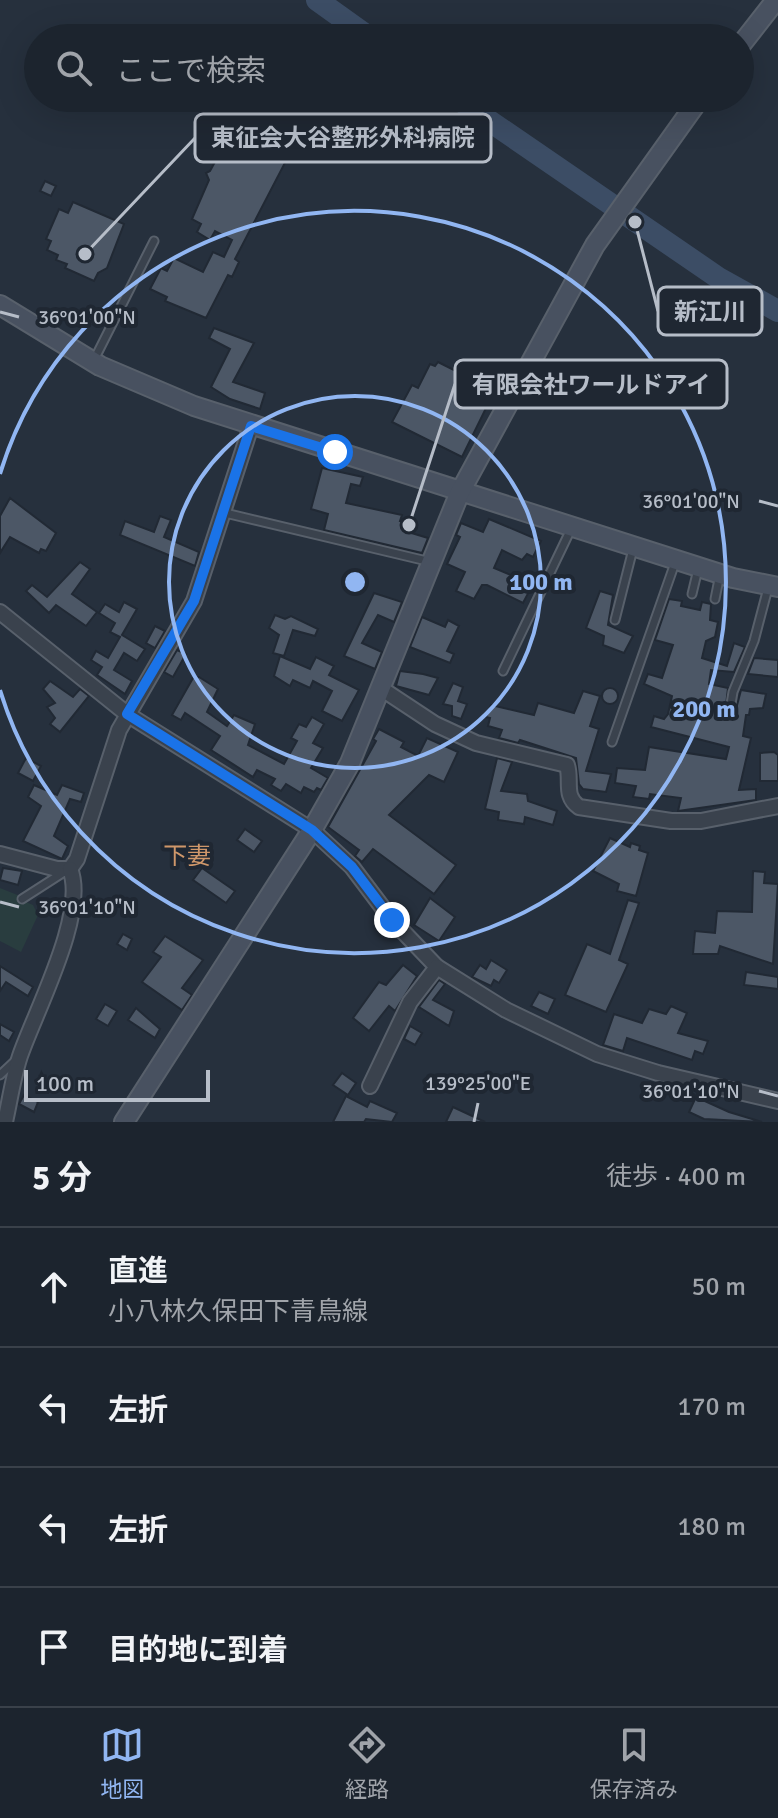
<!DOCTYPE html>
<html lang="ja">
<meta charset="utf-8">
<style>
:root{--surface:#1c242e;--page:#252c36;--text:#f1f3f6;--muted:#a0a4aa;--line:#3a414a;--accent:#91b6f2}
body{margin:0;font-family:Signika,"Noto Sans JP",sans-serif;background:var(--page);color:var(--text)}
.scale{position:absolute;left:24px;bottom:20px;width:186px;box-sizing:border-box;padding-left:8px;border:4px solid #b6bdc8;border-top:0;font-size:22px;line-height:28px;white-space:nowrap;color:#b6bdc8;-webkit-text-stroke:6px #1f2732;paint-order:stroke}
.stop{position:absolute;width:24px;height:24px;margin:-18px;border:6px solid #1a73e8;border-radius:50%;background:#fff}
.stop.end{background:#1a73e8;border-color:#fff;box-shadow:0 2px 8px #0008}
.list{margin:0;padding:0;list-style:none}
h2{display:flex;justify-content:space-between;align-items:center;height:104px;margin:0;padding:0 32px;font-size:34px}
h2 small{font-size:26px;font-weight:400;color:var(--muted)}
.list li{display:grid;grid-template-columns:52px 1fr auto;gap:24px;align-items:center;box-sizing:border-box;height:120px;padding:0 32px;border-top:2px solid var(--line)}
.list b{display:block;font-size:30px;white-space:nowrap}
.list p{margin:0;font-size:26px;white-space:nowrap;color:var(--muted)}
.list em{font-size:26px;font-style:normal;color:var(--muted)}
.icon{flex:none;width:44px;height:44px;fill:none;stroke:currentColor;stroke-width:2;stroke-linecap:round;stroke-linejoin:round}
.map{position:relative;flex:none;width:778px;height:1122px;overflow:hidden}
.search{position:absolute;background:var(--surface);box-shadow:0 8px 32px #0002;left:24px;right:24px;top:24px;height:88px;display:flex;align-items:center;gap:20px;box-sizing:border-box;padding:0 28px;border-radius:44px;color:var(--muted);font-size:30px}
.sheet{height:584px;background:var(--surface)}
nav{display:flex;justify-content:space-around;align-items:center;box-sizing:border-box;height:112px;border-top:2px solid var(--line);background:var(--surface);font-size:22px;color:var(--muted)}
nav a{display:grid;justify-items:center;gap:4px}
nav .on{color:var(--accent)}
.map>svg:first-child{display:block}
.green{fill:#293d3f}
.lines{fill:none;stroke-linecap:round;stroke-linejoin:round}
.river{stroke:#3c4d65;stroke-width:22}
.building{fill:#4c5766;stroke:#212934;stroke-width:2}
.lane-casing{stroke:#58606b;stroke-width:11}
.street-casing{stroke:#58606b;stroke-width:18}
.secondary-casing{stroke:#58606b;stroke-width:22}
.lane{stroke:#3a424d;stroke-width:7}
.street{stroke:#3a424d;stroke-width:14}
.secondary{stroke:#485160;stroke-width:18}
.route{stroke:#1a73e8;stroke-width:10}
.ticks{fill:none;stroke:#b6bdc8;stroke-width:3}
.ring{fill:none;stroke:#91b6f2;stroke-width:4}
.labels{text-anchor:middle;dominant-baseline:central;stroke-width:8;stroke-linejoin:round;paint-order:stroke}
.neighbourhood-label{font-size:24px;fill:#cf976a;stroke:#1f2732}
.ticks-label{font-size:20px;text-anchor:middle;fill:#b6bdc8;stroke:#1f2732;stroke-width:8;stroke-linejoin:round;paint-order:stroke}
.centre{fill:#91b6f2;stroke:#1f2732;stroke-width:4}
.ring-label{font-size:24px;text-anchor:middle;font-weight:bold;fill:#91b6f2;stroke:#1f2732;stroke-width:8;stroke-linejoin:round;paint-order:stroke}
.leader{fill:none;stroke:#b6bdc8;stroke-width:3}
.callout-dot{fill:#b6bdc8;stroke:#1f2732;stroke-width:3}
.callout{fill:#1f2732;stroke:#b6bdc8;stroke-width:3}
.callout-label{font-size:24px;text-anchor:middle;font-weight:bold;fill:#b6bdc8}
</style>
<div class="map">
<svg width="778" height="1122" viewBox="0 0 778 1122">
<rect width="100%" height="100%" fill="#26303d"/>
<polygon class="green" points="0,888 20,896 19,899 33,905 38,915 21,952 0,941"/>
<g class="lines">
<g class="river">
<polyline points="317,0 370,38"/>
<polyline points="456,98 720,279 778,311"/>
</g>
</g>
<g class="building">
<polygon points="236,138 245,143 242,147 261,157 263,153 273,158 277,151 288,157 235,259 239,262 232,277 228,275 206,318 165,301 167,297 150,289 161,268 167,271 174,258 203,272 213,252 224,257 232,240 215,231 210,240 197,232 201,224 192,219 209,180 206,173 210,171 227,140 233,143"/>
<polygon points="45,181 56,186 51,196 40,191"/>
<polygon points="73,202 124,224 107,268 98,273 94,281 65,268 67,264 56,260 58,255 47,250 51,241 46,239 59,209 68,213"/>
<polygon points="214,328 254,343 233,382 265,393 260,409 230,399 211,387 230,349 209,338"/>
<polygon points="438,362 478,382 475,386 491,398 462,457 392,422 412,385 418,388 430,364 435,366"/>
<polygon points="322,468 363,477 360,486 351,484 346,503 402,515 400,521 407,523 405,531 428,538 422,553 324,530 328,514 311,509"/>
<polygon points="10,498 56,533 46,551 41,549 39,553 10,537 0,553 0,516"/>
<polygon points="160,516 171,520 164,537 199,552 195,566 120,535 125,521 154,532"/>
<polygon points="489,519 541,541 533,557 527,554 522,560 502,550 494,568 533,584 523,603 487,585 482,585 474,599 456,591 465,572 447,564 460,537 456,535 461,523 483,532"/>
<polygon points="80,562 90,569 72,594 97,612 86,626 56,605 49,613 26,591 32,585 47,597"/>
<polygon points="600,591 613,595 608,625 633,636 624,653 603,645 604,636 586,628"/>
<polygon points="374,593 402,602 394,622 378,615 362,643 382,652 375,669 344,656"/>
<polygon points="669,599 682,601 681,606 700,610 702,602 711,604 710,620 718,622 715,637 706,641 702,658 727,666 734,643 745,647 734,672 711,670 709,684 728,688 725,714 735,713 741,690 766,694 763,708 750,709 749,715 746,715 743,736 751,738 739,790 756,789 756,800 678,811 681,798 650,794 649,799 633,797 636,786 615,783 617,768 645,770 649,747 726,759 729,747 651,727 654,716 664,719 668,714 672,696 644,684 648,674 662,678 673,645 655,640"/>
<polygon points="124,602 137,609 122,635 145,649 137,661 124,653 114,670 132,681 125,694 97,675 102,667 91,660 96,651 108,658 120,637 110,632 115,623 99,613 105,604 119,612"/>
<polygon points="275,615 285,619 291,616 318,629 315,636 293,630 284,656 273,653 279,635 269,628"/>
<polygon points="422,617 445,627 448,620 459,626 447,651 454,654 450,663 410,647"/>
<polygon points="155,626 165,631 155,648 146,643"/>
<polygon points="177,650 186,654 173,677 164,672"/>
<polygon points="280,656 310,669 316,657 334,666 329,675 359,690 342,721 322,711 332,691 313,681 310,688 293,680 290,686 274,676"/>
<polygon points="754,658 778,660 778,677 748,674"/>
<polygon points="400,671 423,674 438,678 429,695 396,686"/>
<polygon points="199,677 218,689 207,712 227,726 234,715 255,724 248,745 284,764 297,741 291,738 299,724 306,727 312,717 324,724 313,743 323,748 311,768 328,778 321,790 317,788 314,792 304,787 301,793 286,784 281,791 271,785 275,779 257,770 253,777 211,750 220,736 185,713 181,720 172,715 193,678"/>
<polygon points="50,681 73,697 80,689 89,696 60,732 50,724 55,718 47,707 55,703 43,689"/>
<polygon points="453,683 463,687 458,701 467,704 461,719 452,716 452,706 443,704"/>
<circle cx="610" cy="696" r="8"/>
<polygon points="583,691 600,696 590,726 599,729 586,771 611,774 606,792 583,789 579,784 576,758 520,740 518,743 499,738 502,730 488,726 490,718 486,717 491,705 534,715 538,703 574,713"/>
<polygon points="379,729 404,742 401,747 418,756 427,738 458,752 444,782 429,775 389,815 456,865 434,894 373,849 362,862 355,856 359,850 328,827 376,741 373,739"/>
<polygon points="774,752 778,755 778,781 760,781 760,753"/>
<polygon points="26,758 41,766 33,781 18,773"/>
<polygon points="497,758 512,762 501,791 527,794 528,801 557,811 553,825 525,817 524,824 498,820 499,812 485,809"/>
<polygon points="34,785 57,795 62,785 84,793 81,802 70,799 54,836 68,846 62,859 23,841 41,806 28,797"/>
<polygon points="245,829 262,841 254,852 237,840"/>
<polygon points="610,838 630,847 631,843 640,846 639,850 648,853 636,896 617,891 619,884 593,871"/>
<polygon points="3,868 22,871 18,885 0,880"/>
<polygon points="202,868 235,891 226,903 193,880"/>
<polygon points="753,871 765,872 764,883 778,884 773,964 720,946 718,954 693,954 695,931 715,933 717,911 752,912"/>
<polygon points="430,898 455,917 439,941 414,925"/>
<polygon points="628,900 639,903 619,960 628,964 606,1012 565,995 587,944 610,954"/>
<polygon points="123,934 132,939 127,950 117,944"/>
<polygon points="165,936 203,960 182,988 192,995 182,1010 142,982 161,957 153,952"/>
<polygon points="491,960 507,970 499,983 494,980 491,986 472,977 480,965 486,969"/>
<polygon points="403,965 417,976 395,1011 389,1006 369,1031 353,1018 379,982 386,985"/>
<polygon points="0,966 33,987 28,996 6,982 0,991"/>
<polygon points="746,972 778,977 778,989 744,985"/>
<polygon points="439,980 445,984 433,1000 454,1011 449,1026 419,1007"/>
<polygon points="539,992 555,999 548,1014 531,1006"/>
<polygon points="105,1004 117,1011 108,1026 96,1019"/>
<polygon points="671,1006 687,1013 678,1033 708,1041 703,1054 695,1051 692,1060 627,1038 623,1051 603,1045 614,1014 642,1023 649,1009 666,1014"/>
<polygon points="136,1008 160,1029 155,1038 128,1020"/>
<polygon points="0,1024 14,1032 9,1041 0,1035"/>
<polygon points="410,1026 422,1033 415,1045 404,1039"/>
<polygon points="342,1073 356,1083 348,1095 333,1085"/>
<polygon points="24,1095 38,1102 34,1112 19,1104"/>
<polygon points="346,1096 367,1107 370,1101 397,1113 392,1122 366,1119 364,1122 333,1122"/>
<polygon points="696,1097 729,1112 762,1122 704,1119 689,1112"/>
<polygon points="453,1107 485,1122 446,1122"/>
</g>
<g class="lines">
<g class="lane-casing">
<g id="lane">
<polyline points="94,360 154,241"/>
<polyline points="225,513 431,562"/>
<polyline points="692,594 698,569"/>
<polyline points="715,599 720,574"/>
<polyline points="615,620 633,549"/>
<polyline points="503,671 571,529"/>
<polyline points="730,710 733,692 754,641 768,588"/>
<polyline points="612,742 676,560"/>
<polyline points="22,899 64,872"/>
<polyline points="0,1075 16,1060"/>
</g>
</g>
<g class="street-casing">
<g id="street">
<polyline points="0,612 127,714 312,830 352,867 392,920 437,967 506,1010 597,1054 658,1073 778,1101"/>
<path d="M 382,689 L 435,724 L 476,743 L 567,765 C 572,780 563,796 579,807 L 671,821 L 701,821 L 778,806"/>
<polyline points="0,854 57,869 70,869 77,859 119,730 194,601 251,426"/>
<polyline points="370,1086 410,1002 437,967"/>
<path d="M 5,1122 C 10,1100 13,1077 20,1056 C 35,1012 88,913 70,869"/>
</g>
</g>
<g class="secondary-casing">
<g id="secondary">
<polyline points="740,46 776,0"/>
<polyline points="0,305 100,366 194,406 733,578 778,587"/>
<polyline points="124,1122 312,830 350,763 460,492 595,245 700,98"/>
</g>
</g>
<use href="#lane" class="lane"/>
<use href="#street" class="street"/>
<use href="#secondary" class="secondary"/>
</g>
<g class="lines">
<polyline class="route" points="335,452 251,426 194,601 127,714 312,830 352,867 392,920"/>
</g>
<path class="ticks" d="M 0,312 L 19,317M 759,501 L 778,506M 0,902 L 19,907M 759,1091 L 778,1096M 474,1122 L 478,1103"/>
<g class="ring">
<circle cx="355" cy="582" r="186"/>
<path d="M0 474A371 371 0 1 1 0 690"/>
</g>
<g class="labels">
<g class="neighbourhood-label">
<text x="187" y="856">下妻</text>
</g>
</g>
<g class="ticks-label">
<text x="87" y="324">36°01'00"N</text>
<text x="691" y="508">36°01'00"N</text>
<text x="87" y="914">36°01'10"N</text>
<text x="478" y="1090">139°25'00"E</text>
<text x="691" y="1098">36°01'10"N</text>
</g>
<circle cx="355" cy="582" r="12" class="centre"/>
<g class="ring-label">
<text x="541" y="590">100 m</text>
<text x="704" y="717">200 m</text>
</g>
<path class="leader" d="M85 254L195 138M635 222L658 311M409 525L455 384"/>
<g class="callout-dot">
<circle cx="85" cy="254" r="8"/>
<circle cx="635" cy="222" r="8"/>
<circle cx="409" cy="525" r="8"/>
</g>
<g class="callout">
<rect x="195" y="114" width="296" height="48" rx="8"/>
<rect x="658" y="287" width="104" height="48" rx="8"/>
<rect x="455" y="360" width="272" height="48" rx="8"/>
</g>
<g class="callout-label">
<text x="343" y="146">東征会大谷整形外科病院</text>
<text x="710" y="320">新江川</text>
<text x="591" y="393">有限会社ワールドアイ</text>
</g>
</svg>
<div class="scale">100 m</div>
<div class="stop" style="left:335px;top:452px"></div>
<div class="stop end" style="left:392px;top:920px"></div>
<div class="search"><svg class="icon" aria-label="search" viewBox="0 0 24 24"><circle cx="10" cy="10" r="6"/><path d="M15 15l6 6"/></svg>ここで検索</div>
</div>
<section class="sheet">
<h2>5 分<small>徒歩 · 400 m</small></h2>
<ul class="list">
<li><svg class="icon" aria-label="ahead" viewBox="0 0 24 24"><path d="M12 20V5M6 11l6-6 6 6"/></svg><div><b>直進</b><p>小八林久保田下青鳥線</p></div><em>50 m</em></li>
<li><svg class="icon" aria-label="left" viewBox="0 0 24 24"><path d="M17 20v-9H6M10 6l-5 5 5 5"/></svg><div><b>左折</b></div><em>170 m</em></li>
<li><svg class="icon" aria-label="left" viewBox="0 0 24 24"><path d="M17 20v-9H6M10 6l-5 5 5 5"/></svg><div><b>左折</b></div><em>180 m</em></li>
<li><svg class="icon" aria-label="arrive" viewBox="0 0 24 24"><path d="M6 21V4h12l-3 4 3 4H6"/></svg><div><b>目的地に到着</b></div></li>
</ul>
</section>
<nav>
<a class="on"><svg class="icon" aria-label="map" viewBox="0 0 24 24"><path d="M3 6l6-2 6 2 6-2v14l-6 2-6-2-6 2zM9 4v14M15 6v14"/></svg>地図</a>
<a><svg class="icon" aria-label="directions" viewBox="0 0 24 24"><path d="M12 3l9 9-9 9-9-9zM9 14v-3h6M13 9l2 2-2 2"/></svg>経路</a>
<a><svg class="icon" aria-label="saved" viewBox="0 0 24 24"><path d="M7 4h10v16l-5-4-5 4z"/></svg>保存済み</a>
</nav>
